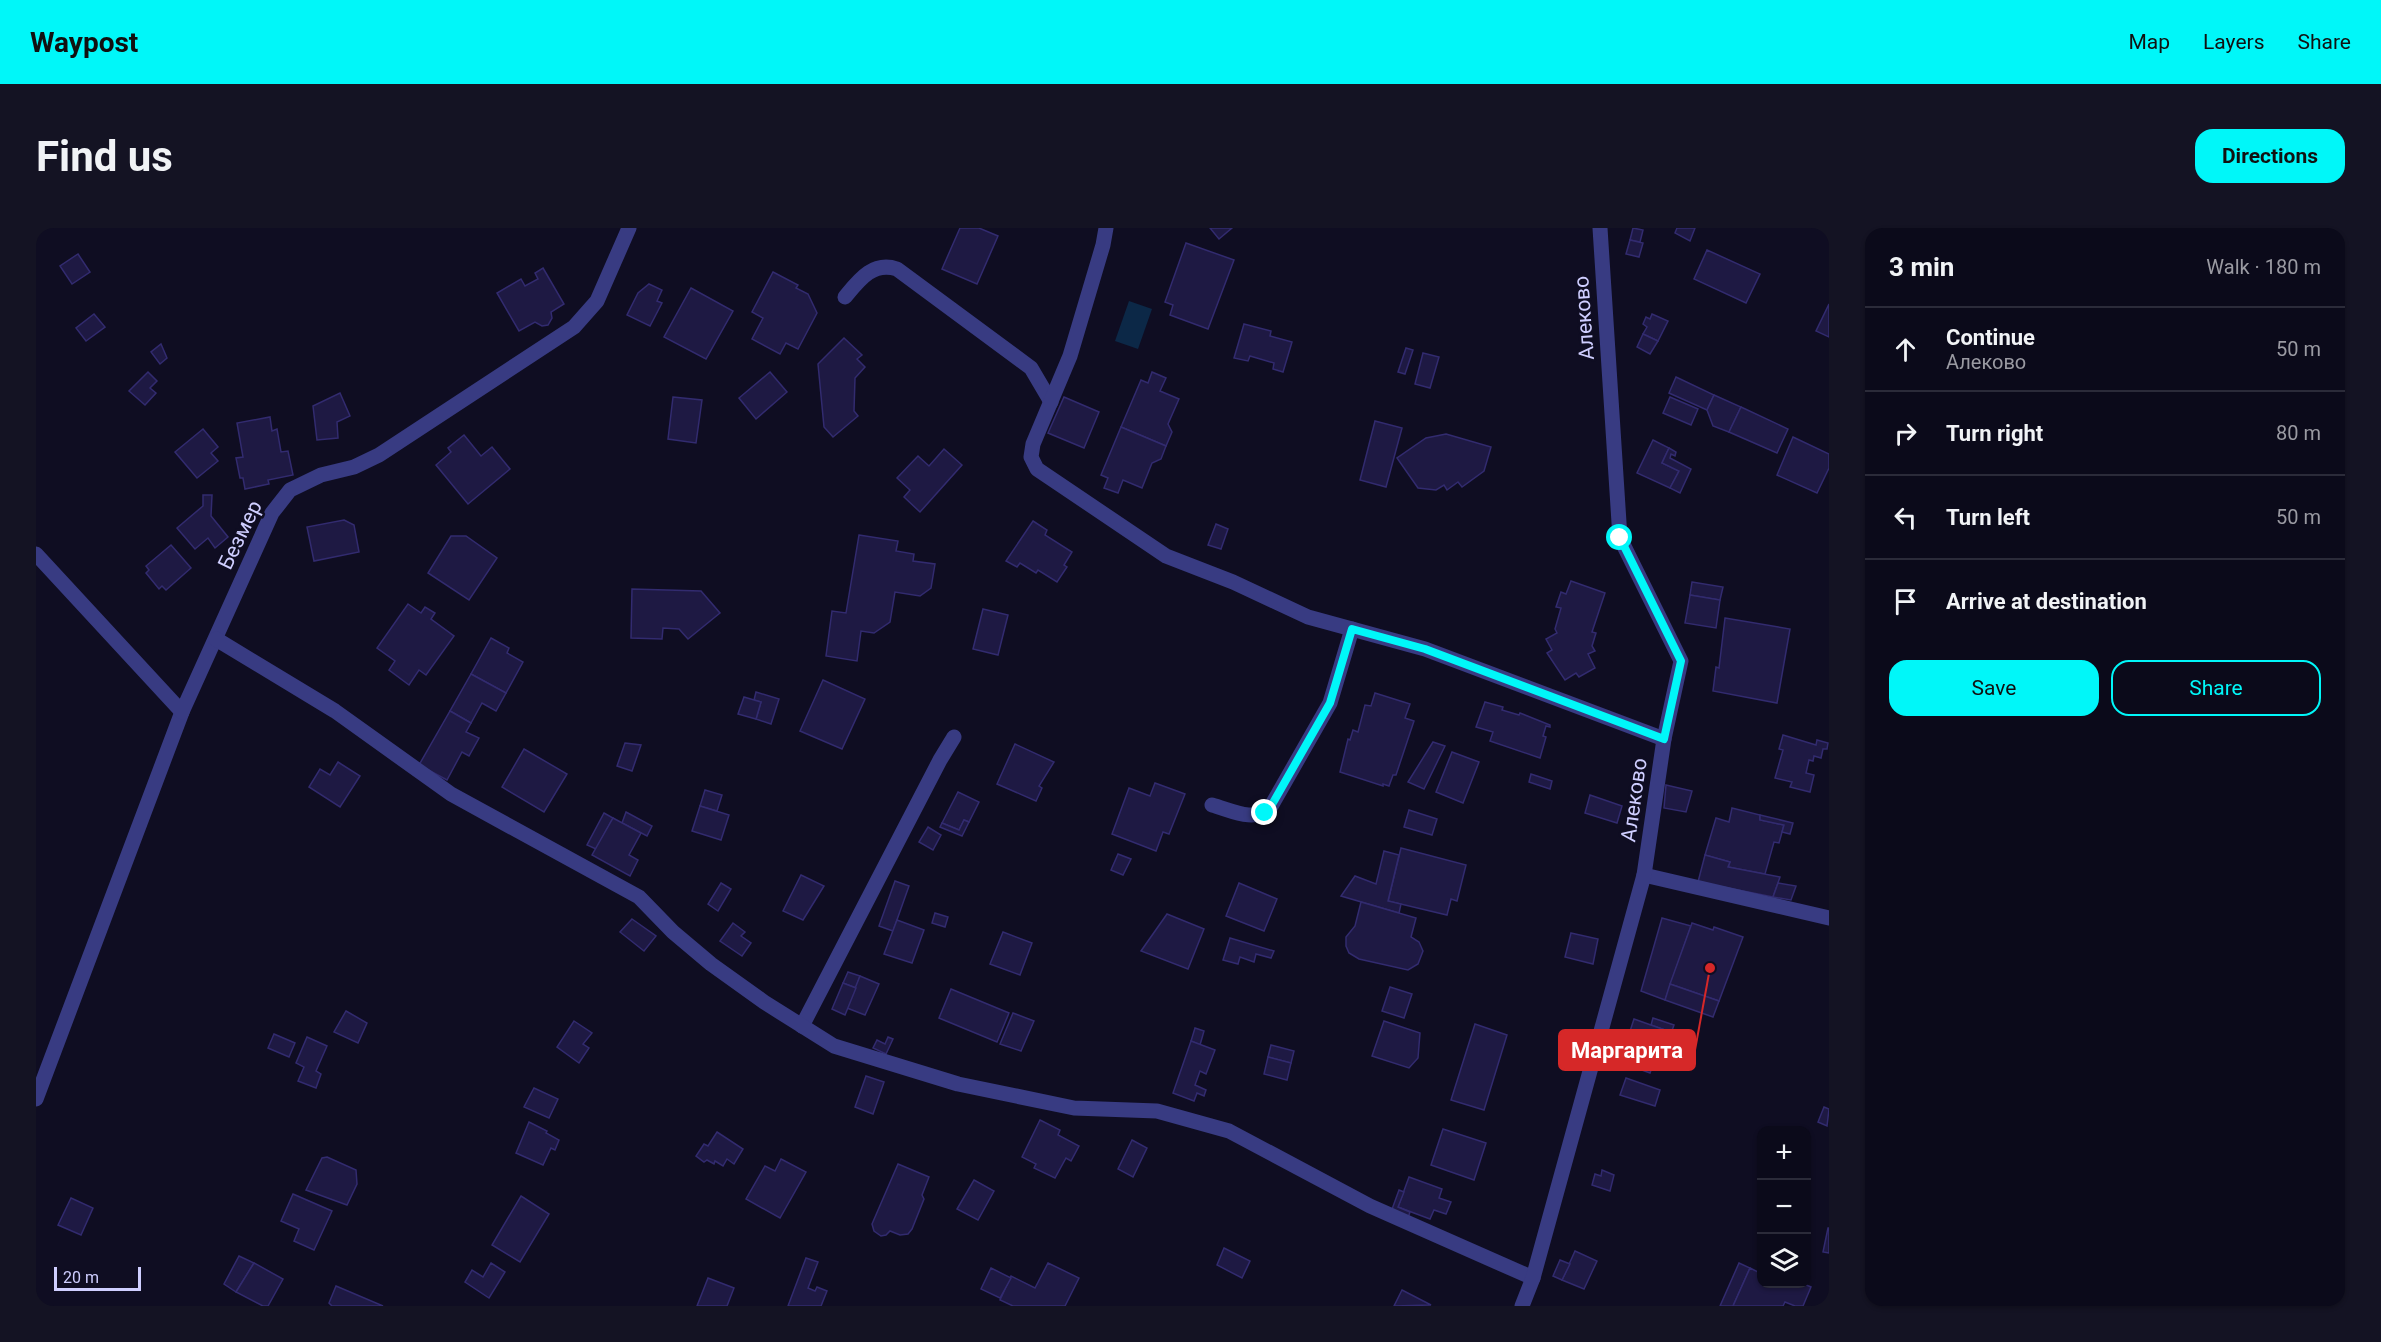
<!DOCTYPE html>
<meta charset="utf-8">
<style>
:root{--surface:#0b0a1a;--page:#141323;--text:#f1f3f6;--muted:#9a9aa2;--line:#2b2b39;--accent:#00f7f9}
body{margin:0;font-family:Roboto,sans-serif;background:var(--page);color:var(--text)}
.controls{position:absolute;right:18px;bottom:18px;display:grid;overflow:hidden;border-radius:12px;box-shadow:0 2px 4px #0004}
.controls button{width:54px;height:54px;display:grid;place-items:center;padding:0;border:0;border-bottom:2px solid var(--line);background:var(--surface);color:var(--text);font:30px sans-serif}
.scale{position:absolute;left:18px;bottom:15px;width:87px;box-sizing:border-box;padding-left:6px;border:3px solid #cfceff;border-top:0;font-size:16px;line-height:21px;white-space:nowrap;color:#cfceff;-webkit-text-stroke:4px #0f0d22;paint-order:stroke}
.stop{position:absolute;width:18px;height:18px;margin:-14px;border:4px solid #00f7f9;border-radius:50%;background:#fff}
.stop.end{background:#00f7f9;border-color:#fff;box-shadow:0 2px 6px #0008}
.list{margin:0;padding:0;list-style:none}
h2{display:flex;justify-content:space-between;align-items:center;height:78px;margin:0;padding:0 24px;font-size:26px}
h2 small{font-size:20px;font-weight:400;color:var(--muted)}
.list li{display:grid;grid-template-columns:39px 1fr auto;gap:18px;align-items:center;box-sizing:border-box;height:84px;padding:0 24px;border-top:2px solid var(--line)}
.list b{display:block;font-size:22px;white-space:nowrap}
.list p{margin:0;font-size:20px;white-space:nowrap;color:var(--muted)}
.list em{font-size:20px;font-style:normal;color:var(--muted)}
.actions{display:flex;gap:12px;padding:18px 24px}
.actions a{flex:1;padding:14px 0;border:2px solid var(--accent);border-radius:18px;text-align:center;font-size:21px;color:var(--accent)}
.actions .main{background:var(--accent);color:#111}
.icon{flex:none;width:33px;height:33px;fill:none;stroke:currentColor;stroke-width:2;stroke-linecap:round;stroke-linejoin:round}
.map{position:relative;flex:none;width:1793px;height:1078px;overflow:hidden;border-radius:18px}
header{display:flex;align-items:center;gap:36px;box-sizing:border-box;height:84px;padding:0 30px;background:var(--accent);color:#111}
header strong{font-size:28px}
nav{display:flex;gap:33px;margin-inline-start:auto;font-size:21px}
.intro{display:flex;align-items:center;justify-content:space-between;box-sizing:border-box;height:144px;padding:0 36px}
h1{margin:0;font-size:42px}
.button{padding:15px 27px;border-radius:18px;background:var(--accent);color:#111;font-size:21px;font-weight:700}
main{display:flex;gap:36px;padding:0 36px}
aside{flex:1;background:var(--surface);border-radius:18px;box-shadow:0 2px 4px #0004}
.map>svg:first-child{display:block}
.water{fill:#0c2847}
.building{fill:#1e1943;stroke:#322b6f;stroke-width:1.5}
.lines{fill:none;stroke-linecap:round;stroke-linejoin:round}
.service{stroke:#383b82;stroke-width:15}
.minor{stroke:#383b82;stroke-width:15}
.route{stroke:#00f7f9;stroke-width:8}
.labels{text-anchor:middle;dominant-baseline:central;stroke-width:5;stroke-linejoin:round;paint-order:stroke}
.street-label{font-size:21px;fill:#cfceff;stroke:#0f0d22}
.leader{fill:none;stroke:#d62828;stroke-width:2}
.callout-dot{fill:#d62828;stroke:#0f0d22;stroke-width:2}
.callout{fill:#d62828;stroke:#d62828;stroke-width:2}
.callout-label{font-size:22px;text-anchor:middle;font-weight:bold;fill:#fff}
</style>
<header>
<strong>Waypost</strong>
<nav><a>Map</a><a>Layers</a><a>Share</a></nav>
</header>
<div class="intro"><h1>Find us</h1><a class="button">Directions</a></div>
<main>
<div class="map">
<svg width="1793" height="1078" viewBox="0 0 1793 1078">
<rect width="100%" height="100%" fill="#0f0d22"/>
<polygon class="water" points="1093,73 1116,81 1102,121 1079,113"/>
<g class="building">
<polygon points="924,0 943,0 962,8 941,56 906,41"/>
<polygon points="1174,0 1196,0 1183,11"/>
<polygon points="1597,0 1607,2 1604,14 1594,12"/>
<polygon points="1641,0 1659,0 1654,13 1639,5"/>
<polygon points="1594,12 1607,15 1603,29 1590,26"/>
<polygon points="1150,15 1198,32 1172,101 1134,87 1137,77 1129,74"/>
<polygon points="1671,22 1724,46 1710,75 1658,51"/>
<polygon points="42,26 54,44 36,56 24,38"/>
<polygon points="507,40 528,76 515,84 516,90 512,97 506,98 499,94 483,103 461,65 485,51 489,58 502,51 499,45"/>
<polygon points="737,44 762,57 760,60 772,66 781,85 762,121 750,115 744,126 716,111 727,90 716,84"/>
<polygon points="613,56 626,62 621,73 626,75 614,98 591,87 602,65"/>
<polygon points="655,60 697,83 670,131 628,109"/>
<polygon points="1793,76 1793,109 1780,103"/>
<polygon points="58,86 69,99 50,113 40,100"/>
<polygon points="1616,86 1632,93 1622,113 1607,106 1611,99 1607,96 1610,89 1614,91"/>
<polygon points="1208,96 1235,103 1234,108 1256,114 1247,144 1237,141 1238,135 1214,128 1212,133 1198,130"/>
<polygon points="1607,106 1622,113 1614,126 1601,119"/>
<polygon points="808,110 826,127 821,131 829,139 819,150 818,183 822,188 797,209 788,199 782,136"/>
<polygon points="125,116 131,130 124,136 115,124"/>
<polygon points="1370,120 1377,122 1369,146 1362,144"/>
<polygon points="1387,125 1403,129 1394,160 1379,156"/>
<polygon points="112,144 121,153 114,160 120,165 109,177 93,163"/>
<polygon points="734,144 751,164 720,191 703,170"/>
<polygon points="1116,144 1130,150 1124,163 1143,171 1132,196 1136,204 1130,218 1085,199 1105,152 1112,155"/>
<polygon points="1640,149 1678,167 1671,182 1633,165"/>
<polygon points="304,165 314,188 301,194 302,210 281,212 277,178"/>
<polygon points="1678,167 1705,179 1693,204 1677,198 1671,182"/>
<polygon points="637,169 666,172 660,215 632,211"/>
<polygon points="1028,169 1063,184 1048,220 1012,205"/>
<polygon points="1634,169 1662,181 1655,197 1627,185"/>
<polygon points="1705,179 1752,201 1741,225 1693,204"/>
<polygon points="234,189 236,203 241,201 245,224 252,223 257,247 232,252 233,256 209,261 207,250 204,250 200,230 207,229 201,195"/>
<polygon points="1339,193 1366,200 1350,259 1324,252"/>
<polygon points="1085,199 1130,218 1125,231 1116,235 1106,260 1087,252 1082,265 1068,260 1072,250 1065,247"/>
<polygon points="167,201 182,219 175,225 182,233 161,250 139,224"/>
<polygon points="1410,206 1455,219 1448,243 1426,259 1422,254 1411,262 1408,257 1400,262 1382,260 1361,230 1390,210"/>
<polygon points="428,207 445,228 456,219 474,241 432,276 400,237 415,224 412,220"/>
<polygon points="1757,209 1793,226 1793,240 1781,265 1741,247"/>
<polygon points="1617,212 1633,220 1626,235 1643,243 1634,260 1601,245"/>
<polygon points="1633,220 1640,224 1639,228 1635,226 1634,230 1655,241 1644,265 1634,260 1643,243 1626,235"/>
<polygon points="908,221 926,237 884,284 868,269 874,262 861,250 882,228 893,238"/>
<polygon points="167,267 176,267 175,288 192,309 179,320 172,310 159,321 141,300 167,278"/>
<polygon points="308,292 318,297 323,324 278,333 271,299"/>
<polygon points="997,293 1011,302 1009,307 1036,324 1028,337 1031,339 1021,354 1002,342 1000,345 984,335 981,339 970,333"/>
<polygon points="1180,296 1192,301 1185,321 1172,317"/>
<polygon points="823,307 862,313 860,323 878,326 877,333 899,336 895,360 884,368 859,364 854,394 838,405 825,403 821,433 790,428 796,383 810,385"/>
<polygon points="415,308 430,308 461,330 433,372 392,345"/>
<polygon points="135,317 155,340 130,362 126,358 123,361 110,345 113,342 110,338"/>
<polygon points="1535,353 1569,365 1556,404 1560,405 1556,418 1559,423 1552,426 1559,440 1543,449 1540,445 1529,452 1511,425 1516,422 1510,411 1521,405 1519,401 1525,380 1520,379 1525,364 1530,366"/>
<polygon points="1656,354 1687,359 1684,372 1654,367"/>
<polygon points="596,361 665,363 684,385 652,411 643,401 627,400 626,411 595,410"/>
<polygon points="1654,367 1684,372 1680,400 1649,395"/>
<polygon points="372,376 385,385 389,379 399,385 395,391 418,408 390,447 383,442 373,457 353,442 359,433 341,420"/>
<polygon points="947,381 972,387 962,427 937,421"/>
<polygon points="1689,390 1754,401 1741,475 1677,463 1680,439 1683,440"/>
<polygon points="455,410 473,420 471,425 487,434 470,465 435,446"/>
<polygon points="435,446 470,465 460,483 446,475 435,495 414,483"/>
<polygon points="787,452 829,471 806,521 764,503"/>
<polygon points="720,464 743,471 735,496 720,491 725,474 718,472"/>
<polygon points="1339,465 1374,476 1369,490 1378,493 1360,547 1357,547 1353,558 1347,556 1347,558 1304,544 1312,511 1314,512 1317,502 1322,504 1329,477 1335,478"/>
<polygon points="708,469 725,474 720,491 702,486"/>
<polygon points="1449,474 1467,479 1466,482 1483,487 1484,485 1514,497 1514,499 1510,498 1507,508 1510,509 1504,530 1454,513 1457,504 1440,499"/>
<polygon points="414,483 435,495 430,504 443,510 433,528 426,524 411,552 383,537"/>
<polygon points="1747,507 1780,517 1781,512 1792,515 1791,521 1787,521 1785,530 1778,528 1777,533 1773,532 1770,545 1778,547 1774,564 1754,559 1756,554 1739,550 1747,522 1743,521"/>
<polygon points="1397,514 1409,518 1388,561 1372,554"/>
<polygon points="589,515 605,517 596,543 581,538"/>
<polygon points="979,516 1018,534 1003,558 1006,560 1000,573 961,556"/>
<polygon points="488,521 531,546 508,584 466,559"/>
<polygon points="1416,524 1443,534 1427,575 1400,564"/>
<polygon points="302,534 324,548 304,579 273,559 284,541 294,547"/>
<polygon points="1495,546 1516,553 1514,561 1493,554"/>
<polygon points="1119,555 1149,566 1133,606 1127,604 1120,623 1076,606 1093,560 1114,568"/>
<polygon points="1630,557 1656,563 1650,584 1628,580"/>
<polygon points="669,562 686,567 681,583 664,578"/>
<polygon points="922,564 943,574 933,594 928,592 923,602 906,595"/>
<polygon points="1554,567 1586,578 1581,595 1549,585"/>
<polygon points="664,578 693,587 685,612 656,603"/>
<polygon points="1696,580 1724,587 1724,592 1748,597 1743,615 1738,614 1729,646 1692,639 1694,634 1669,627 1680,590 1693,594"/>
<polygon points="1373,582 1401,591 1396,607 1368,599"/>
<polygon points="590,584 616,598 611,608 586,595"/>
<polygon points="568,585 577,590 560,621 551,617"/>
<polygon points="1724,587 1757,595 1754,606 1746,604 1748,597 1724,592"/>
<polygon points="577,590 605,605 593,627 602,632 594,648 556,627"/>
<polygon points="928,592 933,594 926,608 904,599 906,595 923,602"/>
<polygon points="892,599 905,607 897,622 883,614"/>
<polygon points="1365,620 1430,637 1421,673 1415,671 1411,687 1352,673"/>
<polygon points="1348,623 1363,627 1352,673 1365,676 1363,685 1305,668 1319,648 1340,656"/>
<polygon points="1082,626 1095,631 1087,647 1075,642"/>
<polygon points="1669,627 1694,634 1692,639 1744,649 1737,669 1662,654"/>
<polygon points="765,647 788,658 767,692 747,683"/>
<polygon points="859,653 873,658 857,703 843,698"/>
<polygon points="685,655 695,661 682,683 672,676"/>
<polygon points="1203,655 1241,671 1228,703 1190,688"/>
<polygon points="1742,655 1760,658 1755,672 1737,669"/>
<polygon points="1325,674 1380,690 1375,709 1383,714 1387,723 1382,736 1372,742 1323,731 1313,725 1310,718 1310,709 1319,698"/>
<polygon points="899,685 912,689 909,699 896,695"/>
<polygon points="1131,686 1168,701 1152,741 1105,723"/>
<polygon points="1626,690 1655,698 1629,772 1605,763"/>
<polygon points="596,691 620,708 608,723 584,704"/>
<polygon points="861,692 888,702 876,735 848,726"/>
<polygon points="697,695 709,704 705,708 715,715 706,728 684,713"/>
<polygon points="1656,695 1677,702 1678,699 1707,709 1683,773 1634,756"/>
<polygon points="967,704 996,715 984,747 954,736"/>
<polygon points="1535,705 1562,711 1557,736 1529,729"/>
<polygon points="1194,710 1238,723 1235,730 1220,726 1218,734 1204,729 1202,736 1187,732"/>
<polygon points="812,744 824,748 820,760 807,755"/>
<polygon points="824,748 843,756 829,787 811,780"/>
<polygon points="807,755 820,760 809,787 796,781"/>
<polygon points="1634,756 1683,773 1677,789 1629,772"/>
<polygon points="1354,759 1376,766 1368,790 1346,783"/>
<polygon points="915,761 973,785 961,814 903,790"/>
<polygon points="310,783 331,795 322,815 298,804"/>
<polygon points="977,785 998,793 985,823 964,816"/>
<polygon points="1617,790 1638,797 1628,825 1622,823 1629,802 1615,797"/>
<polygon points="1598,791 1629,802 1614,845 1584,834"/>
<polygon points="538,793 556,805 547,816 553,820 543,835 521,819"/>
<polygon points="1348,793 1384,805 1382,830 1373,840 1336,828"/>
<polygon points="1439,796 1471,807 1448,882 1415,872"/>
<polygon points="1159,800 1168,803 1164,817 1155,813"/>
<polygon points="238,806 259,815 253,829 232,820"/>
<polygon points="271,809 291,818 280,843 285,846 280,860 262,853 268,839 260,835"/>
<polygon points="852,809 857,811 850,826 837,820 841,812 849,816"/>
<polygon points="1155,813 1179,822 1170,846 1164,843 1159,857 1170,862 1168,868 1161,865 1158,873 1137,865"/>
<polygon points="1235,817 1258,823 1255,835 1232,829"/>
<polygon points="1232,829 1255,835 1251,852 1228,846"/>
<polygon points="830,848 848,854 837,886 819,879"/>
<polygon points="1590,850 1624,862 1619,878 1584,867"/>
<polygon points="498,860 522,871 513,890 488,879"/>
<polygon points="1788,879 1793,881 1791,898 1782,894"/>
<polygon points="1004,892 1024,902 1022,907 1043,918 1035,933 1030,930 1019,950 998,940 1000,936 986,929"/>
<polygon points="493,894 511,903 510,905 523,912 519,922 515,920 507,937 480,925"/>
<polygon points="1407,901 1450,915 1438,952 1395,937"/>
<polygon points="681,904 707,921 698,936 691,931 687,938 679,933 678,936 671,932 668,934 660,928 668,916 672,918"/>
<polygon points="1096,912 1111,920 1097,949 1082,941"/>
<polygon points="291,929 320,942 321,956 311,977 270,962 286,930"/>
<polygon points="745,931 770,944 744,990 710,971 729,938 739,943"/>
<polygon points="862,936 893,949 886,967 888,971 876,1001 872,1006 864,1007 854,1003 850,1007 845,1008 838,1003 836,996"/>
<polygon points="1566,942 1578,947 1574,963 1556,957 1559,946 1565,948"/>
<polygon points="1373,949 1406,961 1403,970 1415,974 1410,986 1398,982 1394,991 1362,979"/>
<polygon points="938,952 958,963 942,992 921,981"/>
<polygon points="1363,962 1368,964 1362,979 1374,984 1372,990 1355,984"/>
<polygon points="257,966 296,983 278,1022 258,1013 263,1001 245,993"/>
<polygon points="485,968 513,986 484,1034 456,1017"/>
<polygon points="35,970 57,980 45,1007 22,997"/>
<polygon points="1792,1000 1793,1000 1793,1025 1787,1024"/>
<polygon points="1188,1020 1214,1033 1206,1050 1181,1037"/>
<polygon points="1539,1023 1561,1033 1548,1061 1526,1052"/>
<polygon points="203,1028 218,1035 200,1064 188,1056"/>
<polygon points="770,1030 782,1034 772,1060 779,1063 781,1059 791,1063 785,1078 752,1078"/>
<polygon points="1524,1032 1534,1036 1526,1052 1517,1048"/>
<polygon points="218,1035 247,1051 232,1078 227,1078 200,1064"/>
<polygon points="455,1035 469,1044 453,1070 429,1054 436,1042 447,1049"/>
<polygon points="1012,1035 1043,1050 1029,1078 977,1078 964,1072 975,1048 999,1060"/>
<polygon points="1703,1035 1714,1040 1697,1078 1684,1078"/>
<polygon points="955,1040 975,1050 964,1070 945,1061"/>
<polygon points="1714,1040 1726,1046 1726,1056 1768,1056 1775,1059 1767,1078 1759,1078 1749,1074 1747,1078 1697,1078"/>
<polygon points="672,1050 698,1060 691,1078 661,1078"/>
<polygon points="300,1058 347,1078 296,1078 293,1075"/>
<polygon points="1366,1062 1395,1077 1358,1078"/>
</g>
<g class="lines">
<g class="service">
<path d="M 809,69 C 823,52 837,33 861,41 L 995,140 L 1015,174"/>
<path d="M 1176,577 C 1195,582 1218,595 1234,580 L 1294,475 L 1316,401"/>
<polyline points="766,798 904,532 918,509"/>
<polyline points="0,871 146,484"/>
</g>
<g class="minor">
<polyline points="1070,0 1067,17 1034,128 997,216 995,229 1001,241 1130,328 1197,354 1272,389 1389,421 1628,511"/>
<polyline points="0,326 146,484 236,285 254,262 285,247 318,239 343,227 538,99 561,73 593,0"/>
<polyline points="180,411 299,483 415,566 603,669 637,704 675,736 728,774 798,818 922,856 1038,880 1121,883 1193,903 1334,978 1497,1050"/>
<polyline points="1608,647 1793,690"/>
<polyline points="1486,1078 1497,1050 1608,647 1628,511 1645,433 1584,310 1564,0"/>
</g>
</g>
<g class="lines">
<polyline class="route" points="1229,585 1234,580 1294,475 1316,401 1389,421 1628,511 1645,433 1584,310"/>
</g>
<g class="labels">
<g class="street-label">
<text transform="translate(1548 90) rotate(-94)">Алеково</text>
<text transform="translate(204 307) rotate(-64)">Безмер</text>
<text transform="translate(1598 572) rotate(-82)">Алеково</text>
</g>
</g>
<path class="leader" d="M1674 740L1659 822"/>
<circle class="callout-dot" cx="1674" cy="740" r="6"/>
<rect class="callout" x="1523" y="802" width="136" height="40" rx="6"/>
<g class="callout-label">
<text x="1591" y="830">Маргарита</text>
</g>
</svg>
<div class="controls">
<button>+</button>
<button>−</button>
<button><svg class="icon" aria-label="layers" viewBox="0 0 24 24"><path d="M12 4l9 5-9 5-9-5zM3 14l9 5 9-5"/></svg></button>
</div>
<div class="scale">20 m</div>
<div class="stop" style="left:1584px;top:310px"></div>
<div class="stop end" style="left:1229px;top:585px"></div>
</div>
<aside>
<h2>3 min<small>Walk · 180 m</small></h2>
<ul class="list">
<li><svg class="icon" aria-label="ahead" viewBox="0 0 24 24"><path d="M12 20V5M6 11l6-6 6 6"/></svg><div><b>Continue</b><p>Алеково</p></div><em>50 m</em></li>
<li><svg class="icon" aria-label="right" viewBox="0 0 24 24"><path d="M7 20v-9h11M14 6l5 5-5 5"/></svg><div><b>Turn right</b></div><em>80 m</em></li>
<li><svg class="icon" aria-label="left" viewBox="0 0 24 24"><path d="M17 20v-9H6M10 6l-5 5 5 5"/></svg><div><b>Turn left</b></div><em>50 m</em></li>
<li><svg class="icon" aria-label="arrive" viewBox="0 0 24 24"><path d="M6 21V4h12l-3 4 3 4H6"/></svg><div><b>Arrive at destination</b></div></li>
</ul>
<div class="actions"><a class="main">Save</a><a>Share</a></div>
</aside>
</main>
